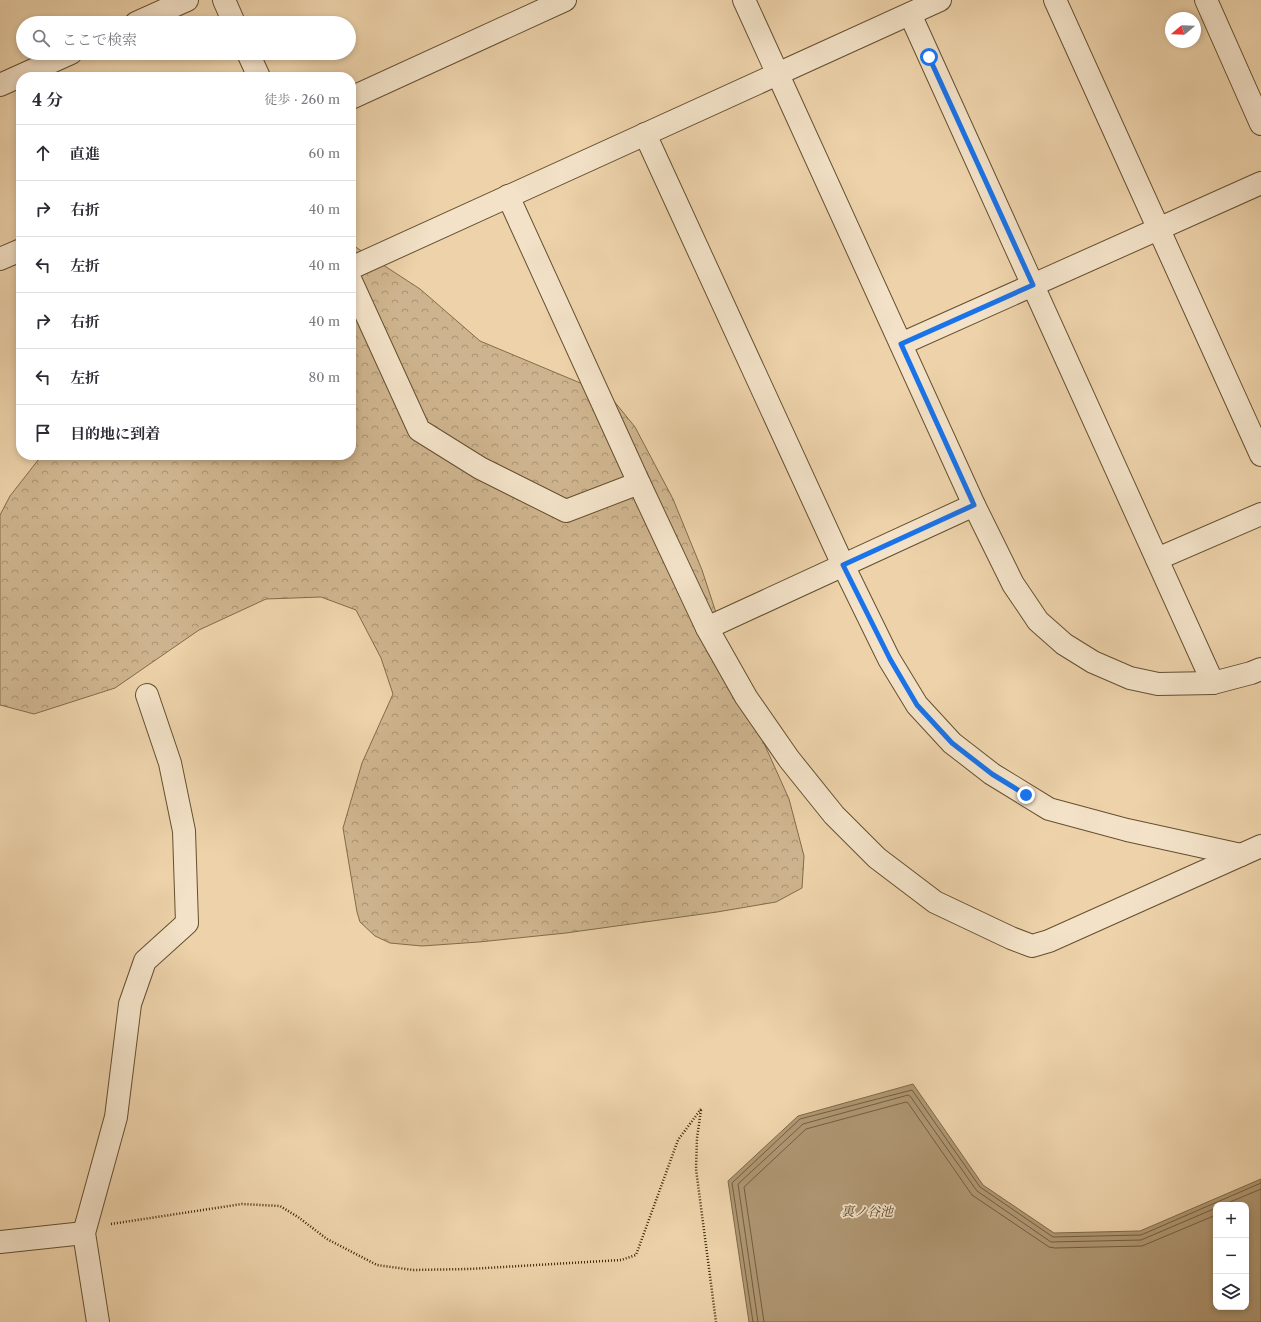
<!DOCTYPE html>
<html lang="ja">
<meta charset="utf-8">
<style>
:root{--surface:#fff;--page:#f7f7f7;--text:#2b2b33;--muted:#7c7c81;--line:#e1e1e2}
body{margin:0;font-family:"Libre Caslon Text","Noto Serif JP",serif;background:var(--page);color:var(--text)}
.controls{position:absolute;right:12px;bottom:12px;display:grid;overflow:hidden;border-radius:8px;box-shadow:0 2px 6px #0003}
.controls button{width:36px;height:36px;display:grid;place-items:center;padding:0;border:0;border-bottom:1px solid var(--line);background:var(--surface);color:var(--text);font:20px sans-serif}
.compass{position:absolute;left:1165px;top:12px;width:36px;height:36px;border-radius:50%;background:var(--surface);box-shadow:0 2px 6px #0003;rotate:251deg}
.stop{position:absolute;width:12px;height:12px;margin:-9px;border:3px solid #1a73e8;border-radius:50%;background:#fff}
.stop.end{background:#1a73e8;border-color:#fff;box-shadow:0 1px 4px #0008}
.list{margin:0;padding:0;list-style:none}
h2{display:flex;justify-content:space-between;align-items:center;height:52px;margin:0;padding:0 16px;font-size:17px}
h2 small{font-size:13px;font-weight:400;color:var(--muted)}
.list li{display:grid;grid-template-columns:26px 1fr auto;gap:12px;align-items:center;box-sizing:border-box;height:56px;padding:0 16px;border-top:1px solid var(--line)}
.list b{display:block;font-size:15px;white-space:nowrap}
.list em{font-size:13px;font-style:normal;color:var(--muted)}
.icon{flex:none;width:22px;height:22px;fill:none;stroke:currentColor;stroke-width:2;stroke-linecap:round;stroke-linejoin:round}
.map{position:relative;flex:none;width:1261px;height:1322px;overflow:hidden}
.search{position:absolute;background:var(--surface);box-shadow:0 2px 6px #0003;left:16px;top:16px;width:340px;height:44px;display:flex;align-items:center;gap:10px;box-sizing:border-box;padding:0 14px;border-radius:22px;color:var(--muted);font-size:15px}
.panel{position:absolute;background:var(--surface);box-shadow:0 2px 6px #0003;left:16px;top:72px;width:340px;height:388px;border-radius:16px}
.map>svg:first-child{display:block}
.forest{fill:url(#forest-crowns);stroke:#826c4a}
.water{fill:#af9773;stroke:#7f6948;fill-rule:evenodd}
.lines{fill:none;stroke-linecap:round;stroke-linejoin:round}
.shore{stroke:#735e3d;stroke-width:1}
.minor-casing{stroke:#645030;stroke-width:24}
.path{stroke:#372407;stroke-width:2.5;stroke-dasharray:1 2;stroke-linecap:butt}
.minor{stroke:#f3e2c8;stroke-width:22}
.route{stroke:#1a73e8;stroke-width:5}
.labels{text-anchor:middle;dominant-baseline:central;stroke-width:3.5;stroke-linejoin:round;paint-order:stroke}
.water-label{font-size:13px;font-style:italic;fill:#5b4627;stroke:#f3e2c8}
</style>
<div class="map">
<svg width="1261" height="1322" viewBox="0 0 1261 1322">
<defs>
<pattern id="forest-crowns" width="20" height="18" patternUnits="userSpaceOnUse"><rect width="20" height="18" fill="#ceb48e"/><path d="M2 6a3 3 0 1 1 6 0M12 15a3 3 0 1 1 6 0" fill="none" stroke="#a89272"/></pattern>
</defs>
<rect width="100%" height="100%" fill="#edd2aa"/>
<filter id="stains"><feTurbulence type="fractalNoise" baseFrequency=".005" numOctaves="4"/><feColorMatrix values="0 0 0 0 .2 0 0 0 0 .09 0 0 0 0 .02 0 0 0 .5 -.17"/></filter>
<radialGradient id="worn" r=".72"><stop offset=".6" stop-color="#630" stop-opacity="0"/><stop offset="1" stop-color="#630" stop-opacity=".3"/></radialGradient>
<polygon class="forest" points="351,244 420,289 480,341 609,395 635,427 673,499 702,570 745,701 789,799 804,856 802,888 776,902 717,912 566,933 479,942 422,946 390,943 375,936 360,922 357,912 343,828 362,763 393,694 381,658 356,610 321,597 266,599 199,630 115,688 34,714 0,705 0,515 10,496 42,455 351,455"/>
<path class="water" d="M 913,1084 L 983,1185 L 1054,1233 L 1140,1231 L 1261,1179 L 1261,1322 L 749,1322 L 728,1181 L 798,1116 ZM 1216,1205 L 1246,1205 L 1246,1307 L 1216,1307 Z"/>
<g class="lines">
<g class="shore">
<polyline points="1223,1205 1261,1189"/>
<polyline points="753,1322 732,1183 800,1119 912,1090 980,1187 1053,1237 1141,1235 1261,1183"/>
<polyline points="758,1322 738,1184 803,1124 908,1095 910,1096 977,1191 1051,1242 1141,1240 1216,1208"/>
<polyline points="764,1322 744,1187 806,1129 906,1102 908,1103 972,1195 1049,1247 1055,1248 1142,1246 1216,1215"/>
</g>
<g class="minor-casing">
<g id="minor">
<polyline points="224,0 234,23"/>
<polyline points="744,0 974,505 1013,584 1038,621 1064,644 1093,662 1130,678 1158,684 1213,683 1251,673 1261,669"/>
<polyline points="1055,0 1261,455"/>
<polyline points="1206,0 1261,124"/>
<polyline points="910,14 1213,683"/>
<polyline points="136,23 187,0"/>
<polyline points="248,53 259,77"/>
<polyline points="0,85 71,53"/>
<polyline points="351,98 565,0"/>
<polyline points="645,134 843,565 889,659 917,705 952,743 992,774 1049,809 1127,830 1241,855"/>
<polyline points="508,196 639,483 707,628 746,697 789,759 834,815 877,858 935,902 1011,938 1032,946 1049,941 1261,846"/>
<polyline points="0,259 21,250"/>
<polyline points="351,268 940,0"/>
<polyline points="351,281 419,430 480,468 566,511 639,483"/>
<polyline points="901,344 1261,183"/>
<polyline points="1157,559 1261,514"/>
<polyline points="707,628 974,505"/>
<polyline points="0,1242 84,1233"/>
<polyline points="98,1322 84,1233 116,1117 130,1004 145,961 187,923 184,831 170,763 147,695"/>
</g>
</g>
<g class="path">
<polyline points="701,1110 697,1138 696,1169 716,1322"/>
<polyline points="111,1224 242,1204 280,1206 298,1217 327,1239 377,1265 413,1270 469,1269 621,1260 636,1255 678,1140 701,1109"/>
</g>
<use href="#minor" class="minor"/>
</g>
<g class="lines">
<polyline class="route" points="929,57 1033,285 901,344 974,505 843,565 890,659 917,705 952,743 992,774 1026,795"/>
</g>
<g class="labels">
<g class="water-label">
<text x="867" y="1211">裏ノ谷池</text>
</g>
</g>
<rect width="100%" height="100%" filter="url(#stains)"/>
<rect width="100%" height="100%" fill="url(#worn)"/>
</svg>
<div class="controls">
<button>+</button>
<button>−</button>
<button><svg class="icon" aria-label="layers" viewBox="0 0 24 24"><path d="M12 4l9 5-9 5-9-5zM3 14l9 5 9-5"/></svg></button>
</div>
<svg class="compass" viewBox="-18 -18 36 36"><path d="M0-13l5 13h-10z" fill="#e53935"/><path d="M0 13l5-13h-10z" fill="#7c7c81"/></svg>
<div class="stop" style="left:929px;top:57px"></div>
<div class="stop end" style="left:1026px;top:795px"></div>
<div class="search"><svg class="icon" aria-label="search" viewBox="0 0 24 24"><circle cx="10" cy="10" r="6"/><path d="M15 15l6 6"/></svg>ここで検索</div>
<section class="panel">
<h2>4 分<small>徒歩 · 260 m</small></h2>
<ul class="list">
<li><svg class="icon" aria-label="ahead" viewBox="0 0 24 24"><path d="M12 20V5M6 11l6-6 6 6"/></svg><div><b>直進</b></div><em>60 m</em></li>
<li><svg class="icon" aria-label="right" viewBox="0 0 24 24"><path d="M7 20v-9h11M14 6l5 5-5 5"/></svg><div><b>右折</b></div><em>40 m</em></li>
<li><svg class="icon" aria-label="left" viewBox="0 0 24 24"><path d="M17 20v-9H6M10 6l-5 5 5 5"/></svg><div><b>左折</b></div><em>40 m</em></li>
<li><svg class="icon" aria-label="right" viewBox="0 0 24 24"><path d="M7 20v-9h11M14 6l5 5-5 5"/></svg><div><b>右折</b></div><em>40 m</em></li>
<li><svg class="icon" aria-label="left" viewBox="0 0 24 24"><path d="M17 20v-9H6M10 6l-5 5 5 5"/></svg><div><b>左折</b></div><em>80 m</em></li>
<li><svg class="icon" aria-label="arrive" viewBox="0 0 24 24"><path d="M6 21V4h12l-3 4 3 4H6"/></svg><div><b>目的地に到着</b></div></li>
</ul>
</section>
</div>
